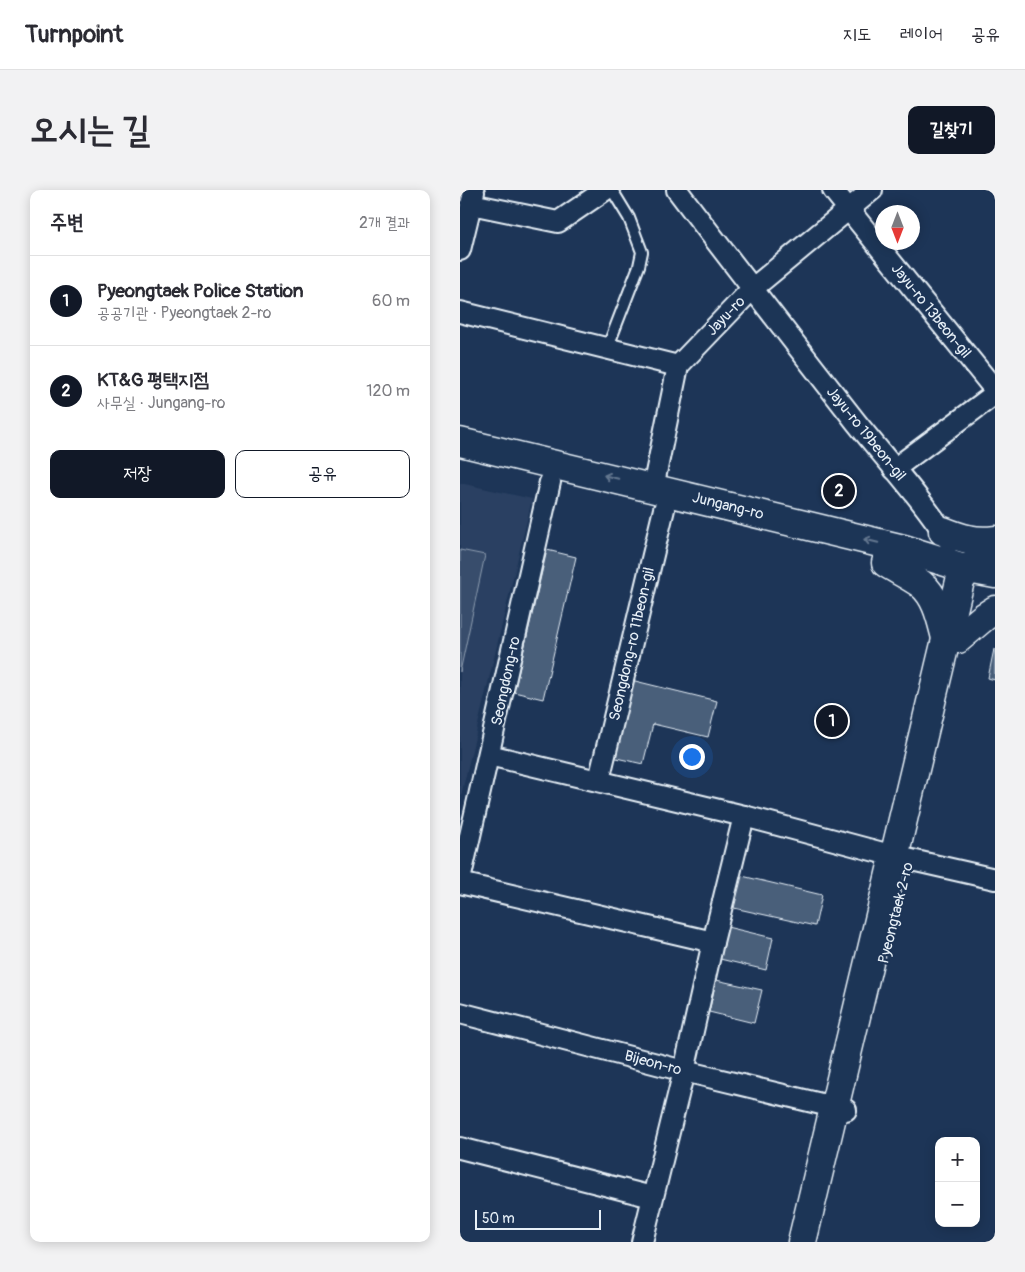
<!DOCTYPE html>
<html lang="ko">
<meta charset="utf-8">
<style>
:root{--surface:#fff;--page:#f2f2f3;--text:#2b2b33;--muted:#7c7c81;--line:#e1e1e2;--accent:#111827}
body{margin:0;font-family:Pangolin,"Poor Story",sans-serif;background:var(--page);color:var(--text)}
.controls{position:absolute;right:15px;bottom:15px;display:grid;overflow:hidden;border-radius:10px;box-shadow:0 2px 12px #0003}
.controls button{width:45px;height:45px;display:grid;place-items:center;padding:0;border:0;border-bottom:1px solid var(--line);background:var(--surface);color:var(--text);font:25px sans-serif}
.compass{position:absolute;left:415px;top:15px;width:45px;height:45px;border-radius:50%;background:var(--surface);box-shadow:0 2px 12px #0003;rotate:180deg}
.scale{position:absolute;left:15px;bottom:12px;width:126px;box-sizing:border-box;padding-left:5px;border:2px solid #e8f1f8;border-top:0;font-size:14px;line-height:18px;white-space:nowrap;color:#e8f1f8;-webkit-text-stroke:4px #1d3557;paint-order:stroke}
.you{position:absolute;left:231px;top:566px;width:18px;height:18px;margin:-12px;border:4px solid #fff;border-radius:50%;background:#1a73e8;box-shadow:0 0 0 8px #1a73e833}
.badge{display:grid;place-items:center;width:32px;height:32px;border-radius:50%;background:var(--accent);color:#fff;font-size:16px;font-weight:700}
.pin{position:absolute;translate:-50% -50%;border:2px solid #fff;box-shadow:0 1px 5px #0006}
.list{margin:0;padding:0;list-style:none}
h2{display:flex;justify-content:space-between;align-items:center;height:65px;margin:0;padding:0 20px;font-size:21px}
h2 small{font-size:16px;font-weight:400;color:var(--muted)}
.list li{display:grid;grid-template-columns:32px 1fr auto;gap:15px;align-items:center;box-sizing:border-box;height:90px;padding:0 20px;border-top:1px solid var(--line)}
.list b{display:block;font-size:19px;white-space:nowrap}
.list p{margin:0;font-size:16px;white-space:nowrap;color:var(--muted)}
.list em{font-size:16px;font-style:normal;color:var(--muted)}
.actions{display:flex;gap:10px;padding:15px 20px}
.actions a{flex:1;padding:11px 0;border:1px solid var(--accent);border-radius:10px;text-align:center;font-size:18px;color:var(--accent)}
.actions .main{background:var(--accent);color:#fff}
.map{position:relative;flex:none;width:535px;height:1052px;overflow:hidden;border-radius:10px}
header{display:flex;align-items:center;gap:30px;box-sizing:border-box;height:70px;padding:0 25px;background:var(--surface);border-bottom:1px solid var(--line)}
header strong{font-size:24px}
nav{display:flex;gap:28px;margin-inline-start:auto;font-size:18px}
.intro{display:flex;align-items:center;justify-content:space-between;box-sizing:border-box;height:120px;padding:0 30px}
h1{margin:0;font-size:35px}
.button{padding:12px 22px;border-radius:10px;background:var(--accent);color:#fff;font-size:18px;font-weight:700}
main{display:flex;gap:30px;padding:0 30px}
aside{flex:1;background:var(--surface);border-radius:10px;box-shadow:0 2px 12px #0003}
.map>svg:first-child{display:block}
.built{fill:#2a4162}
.green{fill:#374d6c;stroke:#909fb2}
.building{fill:#495e7a;stroke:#e8f1f8}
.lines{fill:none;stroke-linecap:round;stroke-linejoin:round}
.lane-casing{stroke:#e8f1f8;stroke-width:14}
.street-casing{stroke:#e8f1f8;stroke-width:24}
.secondary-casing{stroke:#e8f1f8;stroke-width:31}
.lane{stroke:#1d3557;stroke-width:10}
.street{stroke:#1d3557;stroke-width:20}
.secondary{stroke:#1d3557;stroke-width:28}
.oneway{stroke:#64778f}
.labels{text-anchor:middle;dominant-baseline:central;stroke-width:4.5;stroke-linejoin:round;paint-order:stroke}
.street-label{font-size:15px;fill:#e8f1f8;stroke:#1d3557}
</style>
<header>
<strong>Turnpoint</strong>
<nav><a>지도</a><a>레이어</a><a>공유</a></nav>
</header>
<div class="intro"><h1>오시는 길</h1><a class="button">길찾기</a></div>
<main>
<aside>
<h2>주변<small>2개 결과</small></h2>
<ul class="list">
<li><span class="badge">1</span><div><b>Pyeongtaek Police Station</b><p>공공기관 · Pyeongtaek 2-ro</p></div><em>60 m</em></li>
<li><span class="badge">2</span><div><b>KT&amp;G 평택지점</b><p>사무실 · Jungang-ro</p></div><em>120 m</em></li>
</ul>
<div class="actions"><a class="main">저장</a><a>공유</a></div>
</aside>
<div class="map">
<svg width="535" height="1052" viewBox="0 0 535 1052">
<rect width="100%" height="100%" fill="#1d3557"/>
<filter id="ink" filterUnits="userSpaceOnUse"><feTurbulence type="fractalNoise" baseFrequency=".02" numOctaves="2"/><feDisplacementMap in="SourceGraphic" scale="10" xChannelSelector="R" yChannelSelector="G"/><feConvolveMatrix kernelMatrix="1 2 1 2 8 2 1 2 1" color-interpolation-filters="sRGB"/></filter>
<g filter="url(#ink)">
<polygon class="built" points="0,293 72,309 0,610"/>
<polygon class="green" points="0,360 25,365 0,482"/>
<g class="building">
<polygon points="87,360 116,367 83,509 54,502"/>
<polygon points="534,459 535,459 535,490 528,488"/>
<polygon points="171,490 257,511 248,547 193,534 183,574 152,567"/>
<polygon points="282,686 362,705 355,736 274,718"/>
<polygon points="267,737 313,748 306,780 260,769"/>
<polygon points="256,790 302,800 294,833 249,822"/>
</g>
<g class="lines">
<g class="lane-casing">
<polyline id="lane" points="147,159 179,76 182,62 169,28 152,0"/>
</g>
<g class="street-casing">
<g id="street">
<path d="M 217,0 C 276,78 336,155 396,232 C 428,272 462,309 490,352"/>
<polyline points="373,0 535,200"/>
<polyline points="11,14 98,32 145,0"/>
<polyline points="0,60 14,2"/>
<polyline points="0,122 218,176"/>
<polyline points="434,279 535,204"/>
<polyline points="193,298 218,176 292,99 412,0"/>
<polyline points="29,565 284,626 434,666 535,689"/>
<polyline points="139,590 204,319"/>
<polyline points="0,690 90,292"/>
<polyline points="0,693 253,752"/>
<polyline points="0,823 224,881 386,920"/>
<polyline points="0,958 192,1007"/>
<polyline points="182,1052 224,881 253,752 284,626"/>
</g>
</g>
<g class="secondary-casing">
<g id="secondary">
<polyline points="0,252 444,359 508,379 535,384"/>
<path d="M 483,341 C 501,348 515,353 535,350"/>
<path d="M 426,373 C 437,380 450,386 461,394 C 477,407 481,429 486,448"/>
<polyline points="498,449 524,427 535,420"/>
<polyline points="342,1052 500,391 508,379 535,357"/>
</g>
</g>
<use href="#lane" class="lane"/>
<use href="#street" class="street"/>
<use href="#secondary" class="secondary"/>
</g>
<defs><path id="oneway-shaft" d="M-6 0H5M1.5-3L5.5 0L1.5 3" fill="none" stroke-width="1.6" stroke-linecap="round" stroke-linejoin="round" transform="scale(1.25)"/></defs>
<g class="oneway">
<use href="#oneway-shaft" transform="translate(151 287) rotate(-167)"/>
<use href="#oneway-shaft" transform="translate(411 351) rotate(-166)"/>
</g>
</g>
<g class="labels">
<g class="street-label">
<text transform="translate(471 121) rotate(51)">Jayu-ro 13beon-gil</text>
<text transform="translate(266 126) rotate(-46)">Jayu-ro</text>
<text transform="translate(406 244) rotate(51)">Jayu-ro 19beon-gil</text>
<text transform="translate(268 316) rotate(14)">Jungang-ro</text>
<text transform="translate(172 454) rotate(-77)">Seongdong-ro 11beon-gil</text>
<text transform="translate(46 491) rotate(-78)">Seongdong-ro</text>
<text transform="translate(436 723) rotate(-76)">Pyeongtaek 2-ro</text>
<text transform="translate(193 873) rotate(15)">Bijeon-ro</text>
</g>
</g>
</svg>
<div class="controls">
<button>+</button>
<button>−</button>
</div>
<svg class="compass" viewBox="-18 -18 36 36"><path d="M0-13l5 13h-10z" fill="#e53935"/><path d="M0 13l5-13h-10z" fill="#7c7c81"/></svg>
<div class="scale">50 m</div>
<div class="you"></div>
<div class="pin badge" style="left:372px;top:531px">1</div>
<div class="pin badge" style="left:379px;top:301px">2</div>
</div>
</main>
